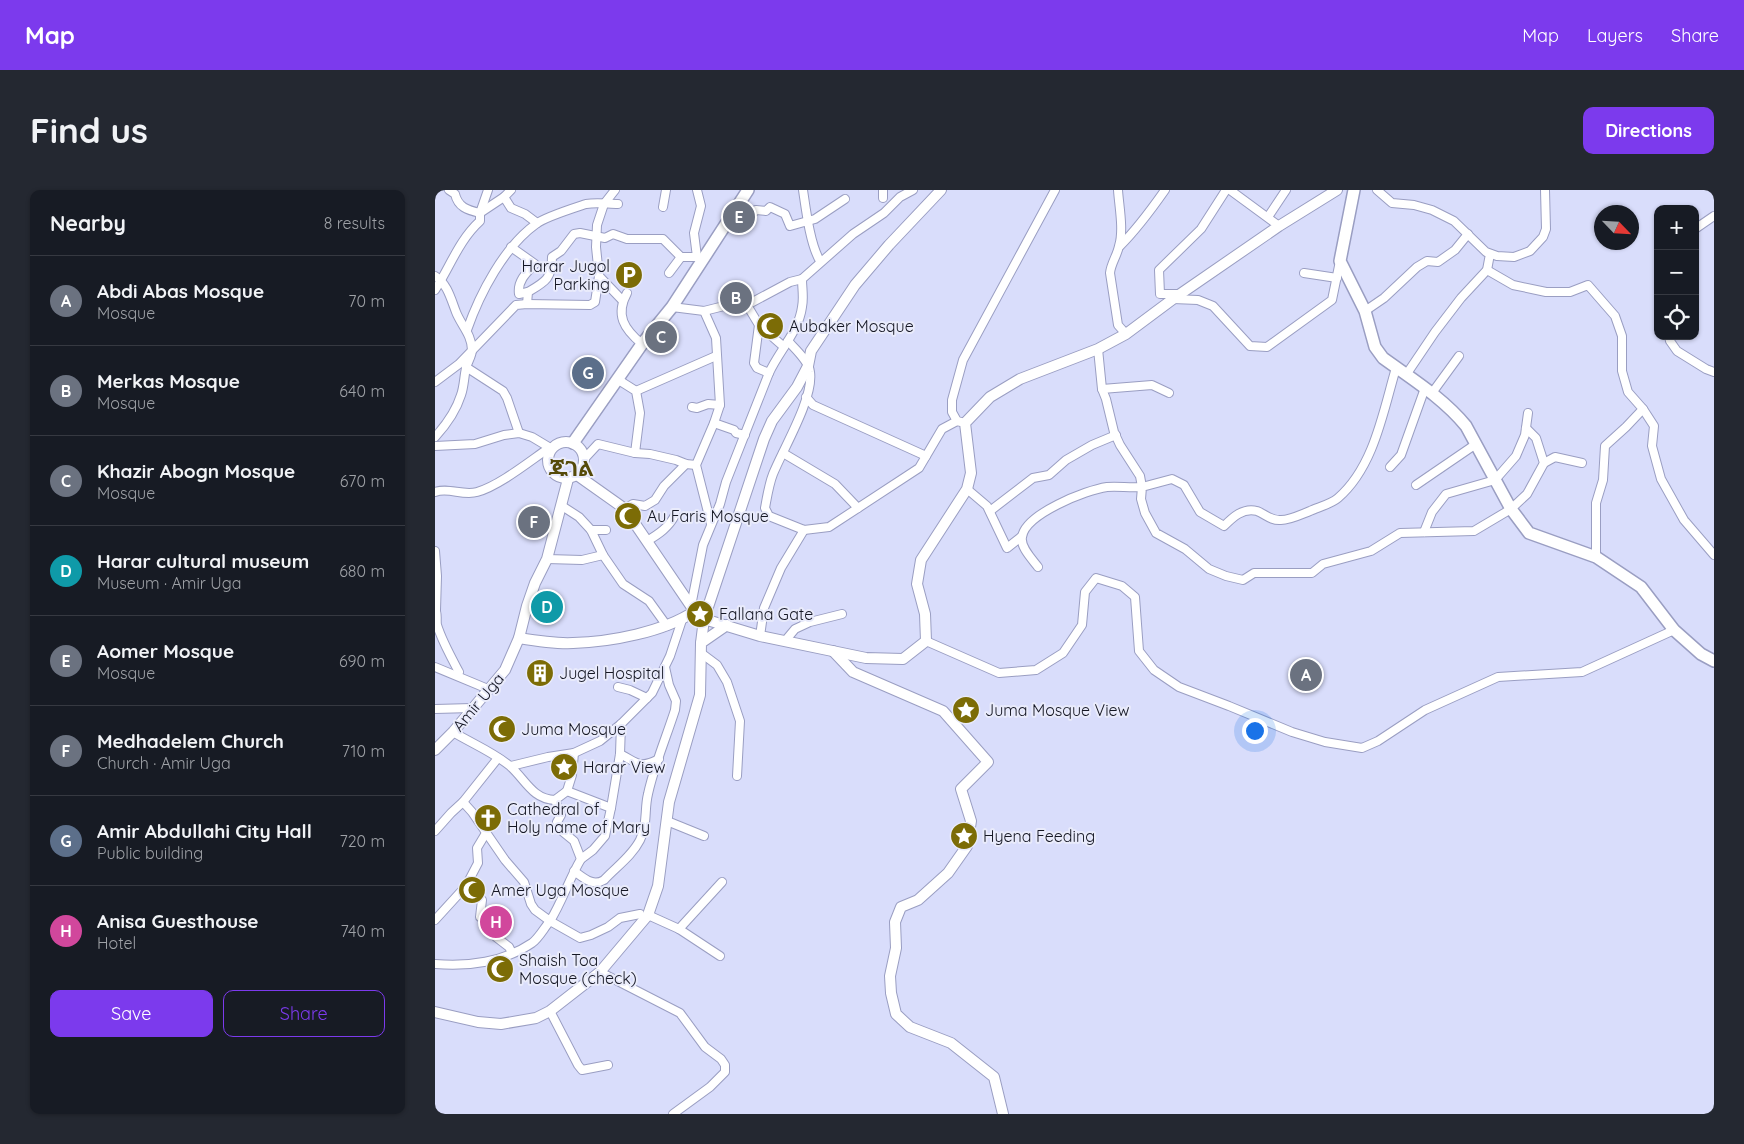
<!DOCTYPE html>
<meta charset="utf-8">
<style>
:root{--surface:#171b24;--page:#242831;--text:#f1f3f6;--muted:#9ea1a6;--line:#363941;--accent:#7c3aed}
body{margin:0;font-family:Quicksand,"Noto Sans Ethiopic",sans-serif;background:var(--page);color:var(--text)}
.controls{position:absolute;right:15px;top:15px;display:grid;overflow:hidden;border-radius:10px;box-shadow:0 1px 4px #0004}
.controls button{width:45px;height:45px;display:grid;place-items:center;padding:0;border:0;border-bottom:1px solid var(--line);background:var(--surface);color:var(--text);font:25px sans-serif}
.compass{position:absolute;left:1159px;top:15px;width:45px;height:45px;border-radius:50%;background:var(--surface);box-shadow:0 1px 4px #0004;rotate:115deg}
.you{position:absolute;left:819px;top:540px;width:18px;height:18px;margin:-12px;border:4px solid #fff;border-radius:50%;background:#1a73e8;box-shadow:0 0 0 8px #1a73e833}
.badge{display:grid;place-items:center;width:32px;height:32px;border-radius:50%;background:var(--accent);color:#fff;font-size:16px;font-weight:700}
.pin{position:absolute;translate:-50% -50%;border:2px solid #fff;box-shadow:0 1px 5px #0006}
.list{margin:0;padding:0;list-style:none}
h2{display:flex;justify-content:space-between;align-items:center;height:65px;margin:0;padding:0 20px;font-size:21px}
h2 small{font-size:16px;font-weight:400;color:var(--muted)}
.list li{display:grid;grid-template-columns:32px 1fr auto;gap:15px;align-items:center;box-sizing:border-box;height:90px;padding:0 20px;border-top:1px solid var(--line)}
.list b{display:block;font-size:19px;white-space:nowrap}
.list p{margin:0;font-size:16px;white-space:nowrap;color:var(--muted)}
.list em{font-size:16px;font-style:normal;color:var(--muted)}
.actions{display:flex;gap:10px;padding:15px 20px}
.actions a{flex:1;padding:11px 0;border:1px solid var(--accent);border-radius:10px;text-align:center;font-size:18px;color:var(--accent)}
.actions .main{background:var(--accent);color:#fff}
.icon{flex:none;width:28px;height:28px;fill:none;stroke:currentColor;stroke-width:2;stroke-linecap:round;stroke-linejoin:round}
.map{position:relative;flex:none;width:1279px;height:924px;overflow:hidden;border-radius:10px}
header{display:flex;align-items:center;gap:30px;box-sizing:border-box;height:70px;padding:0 25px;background:var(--accent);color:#fff}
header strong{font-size:24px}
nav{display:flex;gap:28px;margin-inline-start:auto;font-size:18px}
.intro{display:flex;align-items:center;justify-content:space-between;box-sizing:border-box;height:120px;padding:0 30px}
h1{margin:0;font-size:35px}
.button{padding:12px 22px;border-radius:10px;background:var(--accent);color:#fff;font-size:18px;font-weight:700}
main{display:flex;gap:30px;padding:0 30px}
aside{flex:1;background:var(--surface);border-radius:10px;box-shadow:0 1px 4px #0004}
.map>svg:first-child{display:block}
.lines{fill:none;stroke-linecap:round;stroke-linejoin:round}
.minor-casing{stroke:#9a9ec2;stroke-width:10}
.tertiary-casing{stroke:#9a9ec2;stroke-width:12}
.secondary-casing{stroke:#9a9ec2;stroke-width:14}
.minor{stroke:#fff;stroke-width:8}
.tertiary{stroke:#fff;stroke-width:10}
.secondary{stroke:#fff;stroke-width:11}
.labels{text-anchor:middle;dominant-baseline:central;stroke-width:4;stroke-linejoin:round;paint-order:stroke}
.poi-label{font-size:16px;fill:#151724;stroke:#e9ebfb;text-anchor:start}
.street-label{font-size:16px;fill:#151724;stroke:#e9ebfb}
.district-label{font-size:21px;font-weight:bold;fill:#554a09;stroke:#e9ebfb}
</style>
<header>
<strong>Map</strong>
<nav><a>Map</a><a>Layers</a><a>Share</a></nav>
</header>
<div class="intro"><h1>Find us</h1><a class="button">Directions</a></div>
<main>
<aside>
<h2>Nearby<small>8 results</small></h2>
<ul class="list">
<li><span class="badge" style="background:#6b7280">A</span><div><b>Abdi Abas Mosque</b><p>Mosque</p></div><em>70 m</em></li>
<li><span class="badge" style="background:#6b7280">B</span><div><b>Merkas Mosque</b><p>Mosque</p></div><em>640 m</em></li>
<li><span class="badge" style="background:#6b7280">C</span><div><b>Khazir Abogn Mosque</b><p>Mosque</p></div><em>670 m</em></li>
<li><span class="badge" style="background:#0f9aa8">D</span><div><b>Harar cultural museum</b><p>Museum · Amir Uga</p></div><em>680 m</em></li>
<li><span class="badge" style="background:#6b7280">E</span><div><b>Aomer Mosque</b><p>Mosque</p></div><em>690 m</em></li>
<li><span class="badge" style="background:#6b7280">F</span><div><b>Medhadelem Church</b><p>Church · Amir Uga</p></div><em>710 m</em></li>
<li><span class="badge" style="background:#5c6f8a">G</span><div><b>Amir Abdullahi City Hall</b><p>Public building</p></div><em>720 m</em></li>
<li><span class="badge" style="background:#d1479c">H</span><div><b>Anisa Guesthouse</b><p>Hotel</p></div><em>740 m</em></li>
</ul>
<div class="actions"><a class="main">Save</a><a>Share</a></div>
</aside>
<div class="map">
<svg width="1279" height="924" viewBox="0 0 1279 924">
<rect width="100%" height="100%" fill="#d9ddfb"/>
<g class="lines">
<g class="minor-casing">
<g id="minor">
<path d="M 14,0 L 20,4 C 23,17 32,20 45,23 L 69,7"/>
<polyline points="76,0 69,7 76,18 90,24 102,33"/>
<path d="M 368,0 C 371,20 375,54 385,71"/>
<path d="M 683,0 C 684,16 689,40 684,56 C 682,66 676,73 675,83 L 683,135 L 691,144"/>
<polyline points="795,0 844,36"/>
<polyline points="942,0 957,13 979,15 997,20 1019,31 1051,62 1062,66 1079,67 1095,61 1108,47 1111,39 1110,0"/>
<polyline points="448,8 448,0"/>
<polyline points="303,15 318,23 321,20 331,21 335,17 350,24 355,36 380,29 410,9"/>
<polyline points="228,17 231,0"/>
<polyline points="833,27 851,0"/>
<polyline points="1260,39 1279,26"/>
<path d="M 685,56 C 702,39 716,20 730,0"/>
<path d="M 76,57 L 100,74 C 92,82 82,91 84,104 L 93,102"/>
<polyline points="1052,80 1078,95 1111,102 1135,102 1153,95 1180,126 1187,146 1187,181 1193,202 1208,219 1191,237 1170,256 1168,290 1161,313 1161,367"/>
<polyline points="234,83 246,67"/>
<polyline points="869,83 902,88"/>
<path d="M 0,86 C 12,93 16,109 21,122 C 26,135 37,145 37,160 C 37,166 32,173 31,178 C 29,187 29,197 26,205 C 21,221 11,235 0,247"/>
<polyline points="164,86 188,111"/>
<path d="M 0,100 C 15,77 24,50 45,31 L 45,23 L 53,0"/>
<path d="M 192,103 C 180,125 189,139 207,154"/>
<polyline points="747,104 725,104 724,80 766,39 791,0"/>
<polyline points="738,109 763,110 778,116 815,156 832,157 897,110 905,71"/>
<path d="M 92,114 L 93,102 C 110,92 117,89 117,67 L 126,61 L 139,44 L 145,43 L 170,48 L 178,44 L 192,49 L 228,49 L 246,67 L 262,67 L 259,43 L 266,16 L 262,0"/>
<polyline points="312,115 324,135 319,173 322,178 334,183"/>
<polyline points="237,117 269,121 281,148 285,215 279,233 261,275 276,334"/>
<polyline points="269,121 301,113 312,115 355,92 367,89"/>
<polyline points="930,121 949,108 982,77 992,71 1003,72 1020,60 1033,44"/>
<polyline points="324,135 349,157"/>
<path d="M 32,140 C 45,103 69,57 101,34 C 110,27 139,18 151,14 C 162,12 173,14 183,14"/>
<polyline points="1234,146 1235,151 1242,161 1271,179 1279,182"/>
<path d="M 353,151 C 360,159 374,171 375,182 C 379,208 348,259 338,284 C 334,294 332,307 330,318 L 334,326 L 369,340 L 394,337 L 484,278 L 507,239 L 522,231"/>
<polyline points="31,177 68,201 72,208 84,243"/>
<path d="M 961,178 C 948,222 939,277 903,308 C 896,314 884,317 875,321 C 867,324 855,330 846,330 C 836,331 830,324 822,321 C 808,317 797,328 789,336 L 765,322 L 749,295 L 737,289 L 707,297 L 706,309 L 710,323 L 721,343 L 750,359 L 774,379 L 791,386 L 808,390 L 819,383 L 877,383 L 888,374 L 936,361 L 965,343 L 1039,341 L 1076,319 L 1092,304 L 1109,273 L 1101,248 L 1091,238"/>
<polyline points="971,185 1000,142 1026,108 1052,80 1055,64"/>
<polyline points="182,189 201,201 205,223 200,263"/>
<polyline points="0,192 24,174 81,115 92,114 155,115 160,112 164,86 161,57 162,35 169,14 180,0"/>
<polyline points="667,199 717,195 734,203"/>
<polyline points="201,201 281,166"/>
<polyline points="997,203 1024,166"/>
<polyline points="371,207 378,215 491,266"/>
<polyline points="257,217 262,218 273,214 285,215"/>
<polyline points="1208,219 1219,236 1217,256 1226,289 1249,330 1279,365"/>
<polyline points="526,232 522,231 517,222 517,210 528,170 620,0"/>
<polyline points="279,233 299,240 301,243 310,245"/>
<polyline points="0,256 40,254 69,245 84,243 97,247 117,259"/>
<polyline points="348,263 400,294 423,318"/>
<polyline points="150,268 163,254 200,263 215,264 241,270 251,274 261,275"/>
<polyline points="1109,273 1120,267 1147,273"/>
<polyline points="955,277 966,265 990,198"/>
<polyline points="981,295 1041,254"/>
<polyline points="532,299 552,316 572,358 586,347"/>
<path d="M 0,302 C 13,297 28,306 42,302 C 64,296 95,271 114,258"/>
<polyline points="127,316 144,327 156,340 168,365 188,394 214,411 232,436"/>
<polyline points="190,319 198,314 210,316 220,310 229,296 251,274"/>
<polyline points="555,321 598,288 614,285 631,270 657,255 681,245"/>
<polyline points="156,340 171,340"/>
<polyline points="989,342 997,322 1011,304 1060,290 1081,266 1090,245 1093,223"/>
<path d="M 212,351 C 224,344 234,337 240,325"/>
<polyline points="0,361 2,386 1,420"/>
<polyline points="112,369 147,370 168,365"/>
<path d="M 603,377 C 597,369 585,357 587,347 C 590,324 651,300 672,297 C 683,296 695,298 707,297 L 705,286 L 685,255 L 679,242 L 671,209 L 667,199 L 663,159"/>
<path d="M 256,416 L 268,355 L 285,314 L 291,292 L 334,183 C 344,161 364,141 367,117 C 369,108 367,98 367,89 L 418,44 L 449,23 L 465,7 L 478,0"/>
<path d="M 0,419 C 3,424 1,429 2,435 C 7,451 16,467 24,482"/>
<polyline points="325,446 329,418 346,378 369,340"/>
<polyline points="350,451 360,439 375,432 407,424"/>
<polyline points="491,451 564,483 601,480 628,463 647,435 650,402 661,388 687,396 700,407 704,461 719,480 744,497 794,516 857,542 890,552 927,558 943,551 990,520 1063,487 1147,482 1239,440"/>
<polyline points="266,463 282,475 292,492 305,531 302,586"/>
<polyline points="0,477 53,499"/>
<polyline points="183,497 195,500 212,508"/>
<polyline points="0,519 37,518"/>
<path d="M 185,564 C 203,573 204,579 224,569"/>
<polyline points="76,576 113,567 139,563 165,551 186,534 217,503 235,466 247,430"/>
<polyline points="132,601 137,585 139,563"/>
<polyline points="120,610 132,601 176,618"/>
<polyline points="28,612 63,568"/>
<polyline points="232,631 269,646"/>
<path d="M 0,641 L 16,623 L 28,612 L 37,622 L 70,670 L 89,692 L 96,714 L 100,720 L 115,731 C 127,712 134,689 146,669 L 139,651 L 128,642 L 122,632 L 126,625 L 120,610 C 97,609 90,589 75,576 C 58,562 36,553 18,542"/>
<polyline points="146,669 158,660 170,646 176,618 185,564 186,534"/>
<path d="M 139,681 C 149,688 158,697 169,690 C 181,677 197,666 205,650 C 213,634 209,620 213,604 C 219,576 231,548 240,520 L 241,511 L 234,495 L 230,477"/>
<polyline points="31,696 47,710 45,727 53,732 61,747 74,757 77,763"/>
<polyline points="213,725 244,739 285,766"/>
<polyline points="0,730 31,696 43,673 42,658 51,643"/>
<polyline points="244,739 287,692"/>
<path d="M 0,774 C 33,777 69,772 97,753 C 104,748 109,738 115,731 L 145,748 L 156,745 L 173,737 L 185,728 L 205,724"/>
<polyline points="165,782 245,823 270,857 286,869 290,875 290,882 275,897 238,924"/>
<polyline points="115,821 143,875 147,880 173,875"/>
</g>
</g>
<g class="tertiary-casing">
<g id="tertiary">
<circle cx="131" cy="270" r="18"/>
<polyline points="142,285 190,319 256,416 269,429 325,446 431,468 468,469 491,451 490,424 482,394 486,370 532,299 536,283 530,233 555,207 585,189 663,159 691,144 738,109 844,36 902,0"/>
<path d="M 84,448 C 102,451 120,454 138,453 C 175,452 229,442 260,421"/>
<polyline points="266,453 269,429 329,249 337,231 362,197 373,176 376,161 420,95 454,55 506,0"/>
<polyline points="398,461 418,482 508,521 553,572 526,599 536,631 532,656 513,683 483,710 466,717 460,732 461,758 455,786 456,803 461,824 475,837 516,853 559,887 568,924"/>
<polyline points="0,560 18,542 70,480 84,448 92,416 100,393 112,369 133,289"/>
<polyline points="0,822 43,832 66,834 101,828 115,821 165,782 213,725 223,696 234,612 265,505 266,453 292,435"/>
</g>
</g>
<g class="secondary-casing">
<g id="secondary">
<path d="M 919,0 L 905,71 L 930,121 L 940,157 L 948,168 C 977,189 1008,208 1031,236 L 1076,319 L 1094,343 L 1161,367 L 1206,397 L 1239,440 L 1266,464 L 1279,471"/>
<polyline points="138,253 207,154 237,117 313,0"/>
</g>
</g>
<use href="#minor" class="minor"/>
<use href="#tertiary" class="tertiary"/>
<use href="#secondary" class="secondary"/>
</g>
<defs>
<g id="parking-disc" transform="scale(1.4375)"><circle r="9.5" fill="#7c6c06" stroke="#e9ebfb"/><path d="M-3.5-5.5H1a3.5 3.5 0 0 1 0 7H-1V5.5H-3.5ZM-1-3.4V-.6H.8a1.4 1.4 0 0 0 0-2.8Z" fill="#fff"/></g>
<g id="mosque-disc" transform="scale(1.4375)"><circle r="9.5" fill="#7c6c06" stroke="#e9ebfb"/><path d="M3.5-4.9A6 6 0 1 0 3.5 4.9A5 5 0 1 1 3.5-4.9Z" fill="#fff"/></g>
<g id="sight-disc" transform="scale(1.4375)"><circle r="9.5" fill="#7c6c06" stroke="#e9ebfb"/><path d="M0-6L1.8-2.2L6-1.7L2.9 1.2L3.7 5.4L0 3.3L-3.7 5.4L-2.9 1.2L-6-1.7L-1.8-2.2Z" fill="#fff"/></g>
<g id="building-disc" transform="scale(1.4375)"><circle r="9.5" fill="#7c6c06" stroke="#e9ebfb"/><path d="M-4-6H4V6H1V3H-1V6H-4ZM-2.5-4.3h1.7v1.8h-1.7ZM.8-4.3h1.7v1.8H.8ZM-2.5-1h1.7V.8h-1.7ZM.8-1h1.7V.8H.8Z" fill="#fff"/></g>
<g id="church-disc" transform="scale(1.4375)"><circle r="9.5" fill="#7c6c06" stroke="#e9ebfb"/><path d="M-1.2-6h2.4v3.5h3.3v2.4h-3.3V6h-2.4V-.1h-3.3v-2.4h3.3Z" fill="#fff"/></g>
</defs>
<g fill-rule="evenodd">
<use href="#parking-disc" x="194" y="85"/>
<use href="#mosque-disc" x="335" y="136"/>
<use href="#mosque-disc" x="193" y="326"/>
<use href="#sight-disc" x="265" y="424"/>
<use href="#building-disc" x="105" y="483"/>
<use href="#sight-disc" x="531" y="520"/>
<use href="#mosque-disc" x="67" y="539"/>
<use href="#sight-disc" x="129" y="577"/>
<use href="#church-disc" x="53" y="628"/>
<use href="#sight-disc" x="529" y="646"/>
<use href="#mosque-disc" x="37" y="700"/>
<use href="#mosque-disc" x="65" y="779"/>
</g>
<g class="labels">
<g class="poi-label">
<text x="175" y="76" text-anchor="end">Harar Jugol<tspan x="175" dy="18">Parking</tspan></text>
<text x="354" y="136">Aubaker Mosque</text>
<text x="212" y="326">Au Faris Mosque</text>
<text x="284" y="424">Fallana Gate</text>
<text x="124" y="483">Jugel Hospital</text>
<text x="550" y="520">Juma Mosque View</text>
<text x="86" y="539">Juma Mosque</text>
<text x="148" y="577">Harar View</text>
<text x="72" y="619">Cathedral of<tspan x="72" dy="18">Holy name of Mary</tspan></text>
<text x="548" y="646">Hyena Feeding</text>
<text x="56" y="700">Amer Uga Mosque</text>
<text x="84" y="770">Shaish Toa<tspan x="84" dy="18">Mosque (check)</tspan></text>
</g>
<g class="street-label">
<text transform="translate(43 512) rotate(-50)">Amir Uga</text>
</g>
<g class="district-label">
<text x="136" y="278">ጁገል</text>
</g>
</g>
</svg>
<div class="controls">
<button>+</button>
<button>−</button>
<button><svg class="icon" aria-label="locate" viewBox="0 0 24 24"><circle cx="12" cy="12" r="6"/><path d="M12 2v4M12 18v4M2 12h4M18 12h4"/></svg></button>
</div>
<svg class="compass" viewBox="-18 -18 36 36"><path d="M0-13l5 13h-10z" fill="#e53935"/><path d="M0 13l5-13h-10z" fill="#9ea1a6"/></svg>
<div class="you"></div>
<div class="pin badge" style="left:871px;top:485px;background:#6b7280">A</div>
<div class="pin badge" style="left:301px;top:108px;background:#6b7280">B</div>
<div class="pin badge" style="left:226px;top:147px;background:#6b7280">C</div>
<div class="pin badge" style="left:112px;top:417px;background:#0f9aa8">D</div>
<div class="pin badge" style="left:304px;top:27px;background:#6b7280">E</div>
<div class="pin badge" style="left:99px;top:332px;background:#6b7280">F</div>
<div class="pin badge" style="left:153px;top:183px;background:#5c6f8a">G</div>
<div class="pin badge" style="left:61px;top:732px;background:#d1479c">H</div>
</div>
</main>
